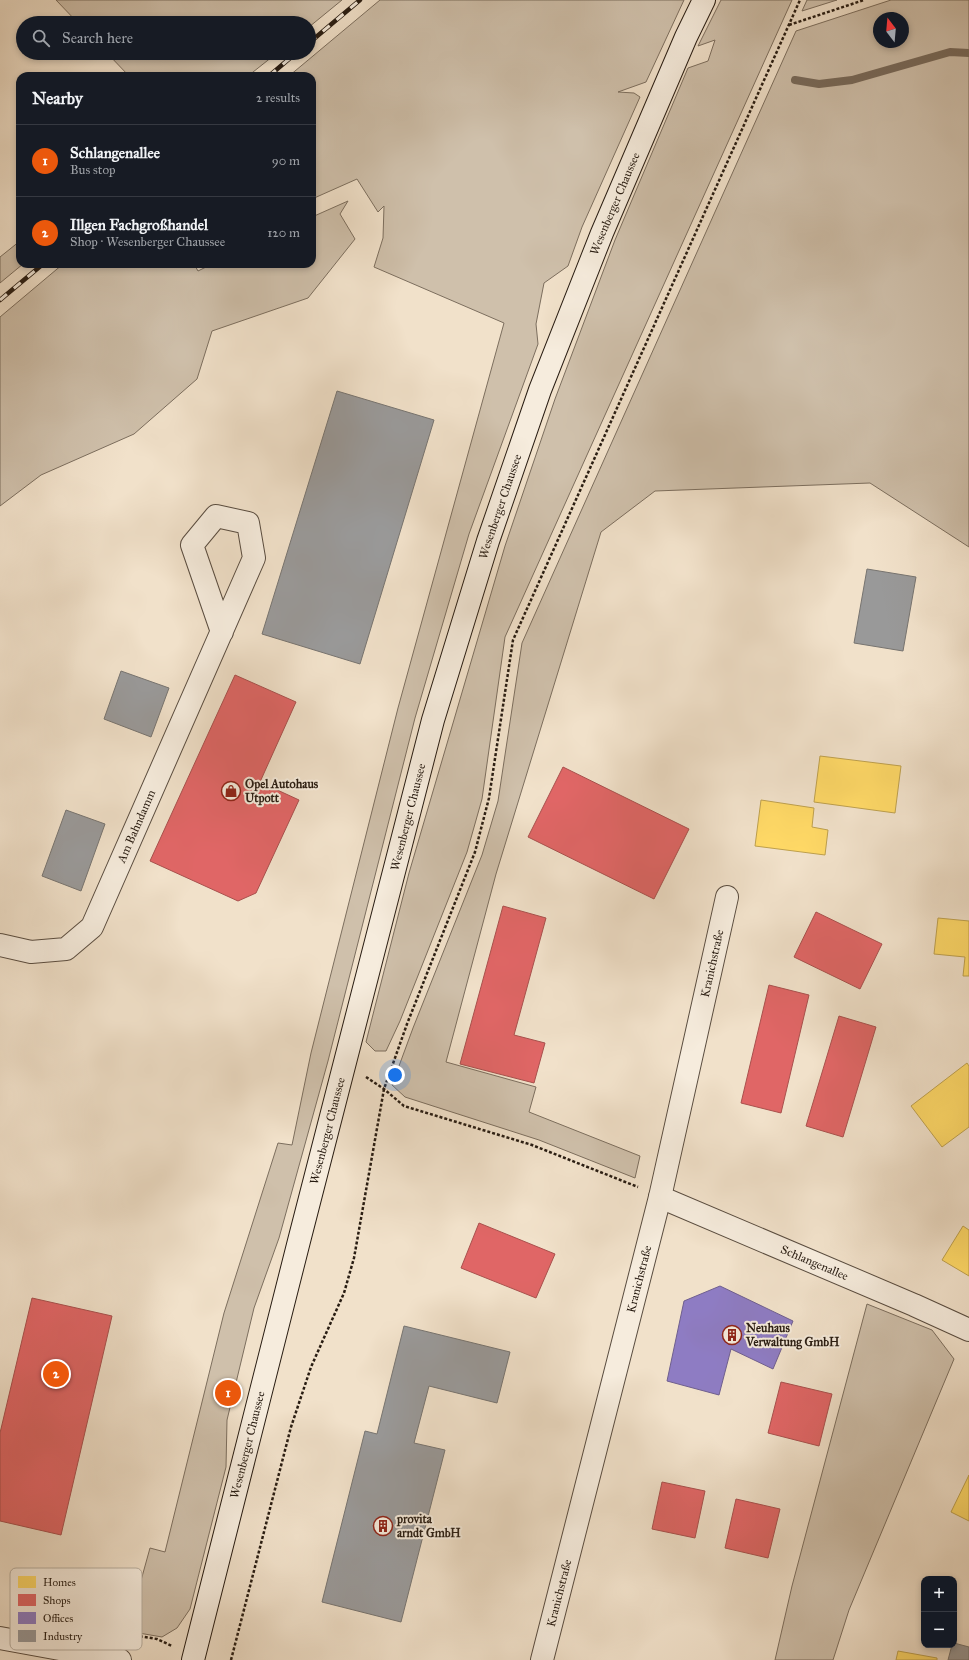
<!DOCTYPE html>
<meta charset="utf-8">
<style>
:root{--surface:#171b24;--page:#242831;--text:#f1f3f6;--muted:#9ea1a6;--line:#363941;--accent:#ea580c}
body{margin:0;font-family:"IM FELL Great Primer",serif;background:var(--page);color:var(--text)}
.controls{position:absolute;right:12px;bottom:12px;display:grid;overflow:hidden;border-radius:8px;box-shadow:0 2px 6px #0003}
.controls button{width:36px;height:36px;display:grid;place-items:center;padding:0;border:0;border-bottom:1px solid var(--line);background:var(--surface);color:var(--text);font:20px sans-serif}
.compass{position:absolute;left:873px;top:12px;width:36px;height:36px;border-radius:50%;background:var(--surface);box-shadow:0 2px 6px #0003;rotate:344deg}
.you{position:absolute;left:395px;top:1075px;width:14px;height:14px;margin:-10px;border:3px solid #fff;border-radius:50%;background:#1a73e8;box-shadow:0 0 0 6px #1a73e833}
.badge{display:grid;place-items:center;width:26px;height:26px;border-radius:50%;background:var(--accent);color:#fff;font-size:13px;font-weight:700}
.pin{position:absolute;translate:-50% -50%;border:2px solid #fff;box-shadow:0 1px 4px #0006}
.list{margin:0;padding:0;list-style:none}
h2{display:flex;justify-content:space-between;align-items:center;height:52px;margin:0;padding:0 16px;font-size:17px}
h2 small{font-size:13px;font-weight:400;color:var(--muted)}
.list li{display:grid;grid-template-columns:26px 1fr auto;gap:12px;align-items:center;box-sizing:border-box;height:72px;padding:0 16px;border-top:1px solid var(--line)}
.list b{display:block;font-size:15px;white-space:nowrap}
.list p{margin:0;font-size:13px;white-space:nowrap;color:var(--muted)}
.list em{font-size:13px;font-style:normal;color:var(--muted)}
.icon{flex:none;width:22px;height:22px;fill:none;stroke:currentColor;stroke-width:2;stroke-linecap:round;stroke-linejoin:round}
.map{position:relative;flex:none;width:969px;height:1660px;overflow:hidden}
.search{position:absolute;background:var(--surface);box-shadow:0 2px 6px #0003;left:16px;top:16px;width:300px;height:44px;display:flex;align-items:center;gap:10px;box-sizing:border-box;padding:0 14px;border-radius:22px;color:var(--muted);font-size:15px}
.panel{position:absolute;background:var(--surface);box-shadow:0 2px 6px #0003;left:16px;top:72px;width:300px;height:196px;border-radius:12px}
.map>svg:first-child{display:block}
.green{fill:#cfc0ab;stroke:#7c6e5e;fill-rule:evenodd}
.homes{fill:#ffd966;stroke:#bea04d}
.shops{fill:#e06666;stroke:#a9504d}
.offices{fill:#8e7cc3;stroke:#6f5f8e}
.industry{fill:#999;stroke:#777470}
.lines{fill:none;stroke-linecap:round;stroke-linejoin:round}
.stream{stroke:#786a5b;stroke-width:8}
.minor-casing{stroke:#5a4d40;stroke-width:24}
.secondary-casing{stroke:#281c12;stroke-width:24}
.path{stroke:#281c12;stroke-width:2.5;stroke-dasharray:3 2;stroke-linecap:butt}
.minor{stroke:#f6ecdd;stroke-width:22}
.secondary{stroke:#f6ecdd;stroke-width:22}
.rail-casing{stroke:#281c12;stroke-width:4.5}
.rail{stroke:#f6ecdd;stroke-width:3;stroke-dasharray:9;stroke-linecap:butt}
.labels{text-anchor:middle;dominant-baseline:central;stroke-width:4;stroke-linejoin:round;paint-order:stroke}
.street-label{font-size:12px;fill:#281c12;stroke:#f6ecdd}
.poi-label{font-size:12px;font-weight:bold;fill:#281c12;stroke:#f6ecdd;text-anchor:start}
.key{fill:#f6ecdd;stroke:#b8aea0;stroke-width:1}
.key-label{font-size:11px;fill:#281c12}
</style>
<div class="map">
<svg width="969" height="1660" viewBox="0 0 969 1660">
<rect width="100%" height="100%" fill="#f1e1ca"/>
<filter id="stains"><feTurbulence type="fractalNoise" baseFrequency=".005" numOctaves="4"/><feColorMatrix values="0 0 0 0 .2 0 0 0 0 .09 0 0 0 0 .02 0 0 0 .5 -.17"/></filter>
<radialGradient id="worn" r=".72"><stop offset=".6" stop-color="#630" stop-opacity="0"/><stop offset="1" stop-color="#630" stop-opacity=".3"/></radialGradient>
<g class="green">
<polygon points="56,0 342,0 309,27 309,23 78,23"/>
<polygon points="380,0 684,0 646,82 618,92 634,93 640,97 582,227 568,266 544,283 536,324 538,344 469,534 415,718 328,1061 279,1238 254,1308 227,1420 226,1467 190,1609 177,1628 162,1637 127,1631 150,1548 165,1552 224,1313 278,1143 292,1145 311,1053 398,708 504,323 374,267 383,238 384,206 378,212 357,179 312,199 312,76 289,76"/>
<polygon points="721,0 792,0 505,637 482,799 467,852 400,1021 386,1051 375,1051 366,1042 409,873 505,546 555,399 615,240 688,68 708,61 715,40 698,46"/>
<polygon points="807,0 837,0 802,11"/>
<path d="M 891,0 L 969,0 L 969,547 L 870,483 L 655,491 L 601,532 L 496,874 L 446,1062 L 536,1087 L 529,1112 L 640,1156 L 635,1178 L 539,1140 L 405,1097 L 392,1085 L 413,1028 L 482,855 L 498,801 L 522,643 L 796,31 ZM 879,18 L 903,18 L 903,42 L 879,42 Z"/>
<polygon points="107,53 277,53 248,76 129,76"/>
<polygon points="348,201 340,214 355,239 308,298 212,331 197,379 134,434 41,475 0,506 0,317 63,264 194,264 198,271 212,264 312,264 312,217"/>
<polygon points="20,241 20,264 23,264 0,283 0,257"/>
<polygon points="867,1304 932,1330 954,1359 849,1610 833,1660 775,1660 792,1586"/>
</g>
<g class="homes">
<polygon points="820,756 901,766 895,813 814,802"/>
<polygon points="761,800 814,808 812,827 828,830 825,855 755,846"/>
<polygon points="938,918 969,921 969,976 963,976 965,957 934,954"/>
<polygon points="967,1063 969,1066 969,1127 942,1147 911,1106"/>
<polygon points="963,1226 969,1230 969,1276 942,1260"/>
<polygon points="969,1475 969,1521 951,1512"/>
<polygon points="898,1651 937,1658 937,1660 896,1660"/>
</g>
<g class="shops">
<polygon points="235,675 296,702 260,782 299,800 256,893 238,901 150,861"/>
<polygon points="563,767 689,829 654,899 528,837"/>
<polygon points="503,906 546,918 514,1035 545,1043 534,1083 460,1064"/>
<polygon points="816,912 882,944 860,989 794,957"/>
<polygon points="769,985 809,995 781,1113 741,1103"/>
<polygon points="839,1016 876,1027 843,1137 806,1126"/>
<polygon points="479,1223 555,1254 536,1298 461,1268"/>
<polygon points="32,1298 112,1316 61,1535 0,1521 0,1433"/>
<polygon points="781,1382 832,1394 819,1446 768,1433"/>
<polygon points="662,1482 705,1491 695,1538 652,1529"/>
<polygon points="736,1499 780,1509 768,1558 725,1548"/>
</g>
<polygon class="offices" points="720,1286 793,1321 773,1369 731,1349 719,1395 667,1381 684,1301"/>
<g class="industry">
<polygon points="337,391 434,420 360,664 262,634"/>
<polygon points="867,569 916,577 903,651 854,643"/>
<polygon points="121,671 169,688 151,737 104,719"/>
<polygon points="66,810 105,824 81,891 42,876"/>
<polygon points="404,1326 510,1352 497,1403 429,1386 414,1443 445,1450 401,1622 322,1602 365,1431 377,1434"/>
<polygon points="954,1643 969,1647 969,1660 948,1660 952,1645 954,1645"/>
</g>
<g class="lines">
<polyline class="stream" points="795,80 819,84 852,80 950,52 969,53"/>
<g class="minor-casing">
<g id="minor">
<path id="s1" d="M 0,945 L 31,952 L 66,949 L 92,927 L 254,558 L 248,523 L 216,516 L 192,545 L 222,632"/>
<path id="s2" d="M 660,1197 L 914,1305 L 969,1330"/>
<polyline points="0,1638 120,1660"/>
<path id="s3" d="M 542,1660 L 660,1197 L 727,897"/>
</g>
</g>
<g class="secondary-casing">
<g id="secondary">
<path id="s4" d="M 193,1660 L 299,1241 L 433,720 L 488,541 L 540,390 L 602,233 L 686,37 L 704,0"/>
</g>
</g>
<g class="path">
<polyline points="789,25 864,0"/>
<polyline points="366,1077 384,1089 404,1106 532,1145 638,1187"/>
<polyline points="125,1634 157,1639 172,1646"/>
<polyline points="231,1660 291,1427 311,1367 344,1293 354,1258 384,1089 407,1024 475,852 489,798 513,640 800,0"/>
</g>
<use href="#minor" class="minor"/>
<use href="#secondary" class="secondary"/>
<g class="rail-casing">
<g id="rail">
<polyline points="309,43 360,0"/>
<polyline points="269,76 296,53"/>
<polyline points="0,300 43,264"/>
</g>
</g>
<use href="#rail" class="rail"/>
</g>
<defs>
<g id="shop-ring" transform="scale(1)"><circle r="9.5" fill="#f6ecdd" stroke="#8f2418" stroke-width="1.5"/><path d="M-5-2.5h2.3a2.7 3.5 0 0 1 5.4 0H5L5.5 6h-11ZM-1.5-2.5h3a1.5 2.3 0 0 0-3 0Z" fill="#8f2418"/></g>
<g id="building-ring" transform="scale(1)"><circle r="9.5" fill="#f6ecdd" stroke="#8f2418" stroke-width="1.5"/><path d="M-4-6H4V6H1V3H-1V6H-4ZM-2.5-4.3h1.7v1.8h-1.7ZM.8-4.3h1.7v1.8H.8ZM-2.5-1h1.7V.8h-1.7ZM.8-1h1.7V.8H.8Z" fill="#8f2418"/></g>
</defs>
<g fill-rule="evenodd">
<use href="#shop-ring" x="231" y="791"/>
<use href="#building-ring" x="732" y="1335"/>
<use href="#building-ring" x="383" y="1526"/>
</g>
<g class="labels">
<g class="street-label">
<text stroke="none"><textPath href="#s4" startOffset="1518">Wesenberger Chaussee</textPath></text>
<text stroke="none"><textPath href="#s4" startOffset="1194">Wesenberger Chaussee</textPath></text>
<text stroke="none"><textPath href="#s4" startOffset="870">Wesenberger Chaussee</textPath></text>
<text stroke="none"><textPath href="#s1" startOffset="211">Am Bahndamm</textPath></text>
<text stroke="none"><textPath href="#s3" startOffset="717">Kranichstraße</textPath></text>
<text stroke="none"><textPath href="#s4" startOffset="546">Wesenberger Chaussee</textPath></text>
<text stroke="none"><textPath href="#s2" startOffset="168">Schlangenallee</textPath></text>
<text stroke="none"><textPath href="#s3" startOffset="393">Kranichstraße</textPath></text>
<text stroke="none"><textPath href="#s4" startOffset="222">Wesenberger Chaussee</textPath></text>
<text stroke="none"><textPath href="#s3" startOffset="69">Kranichstraße</textPath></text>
</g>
<g class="poi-label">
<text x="245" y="784">Opel Autohaus<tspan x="245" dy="14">Utpott</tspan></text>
<text x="746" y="1328">Neuhaus<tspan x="746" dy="14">Verwaltung GmbH</tspan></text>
<text x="397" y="1519">provita<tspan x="397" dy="14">arndt GmbH</tspan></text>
</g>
</g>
<rect x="10" y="1568" width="132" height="82" rx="6" class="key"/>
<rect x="18" y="1576" width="18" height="12" fill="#ffd966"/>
<rect x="18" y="1594" width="18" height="12" fill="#e06666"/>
<rect x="18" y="1612" width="18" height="12" fill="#8e7cc3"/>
<rect x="18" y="1630" width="18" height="12" fill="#999"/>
<g class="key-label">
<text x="43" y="1586">Homes</text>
<text x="43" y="1604">Shops</text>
<text x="43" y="1622">Offices</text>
<text x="43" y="1640">Industry</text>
</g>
<rect width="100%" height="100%" filter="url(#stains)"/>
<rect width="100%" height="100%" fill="url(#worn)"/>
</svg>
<div class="controls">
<button>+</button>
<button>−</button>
</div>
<svg class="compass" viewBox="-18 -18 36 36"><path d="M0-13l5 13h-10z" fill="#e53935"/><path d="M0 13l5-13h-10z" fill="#9ea1a6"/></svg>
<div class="you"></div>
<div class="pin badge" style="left:228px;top:1393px">1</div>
<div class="pin badge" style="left:56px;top:1374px">2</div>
<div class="search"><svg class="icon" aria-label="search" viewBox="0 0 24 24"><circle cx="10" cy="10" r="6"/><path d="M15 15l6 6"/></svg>Search here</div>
<section class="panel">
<h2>Nearby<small>2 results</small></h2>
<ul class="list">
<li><span class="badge">1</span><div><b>Schlangenallee</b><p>Bus stop</p></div><em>90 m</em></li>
<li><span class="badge">2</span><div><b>Illgen Fachgroßhandel</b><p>Shop · Wesenberger Chaussee</p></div><em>120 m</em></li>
</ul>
</section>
</div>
